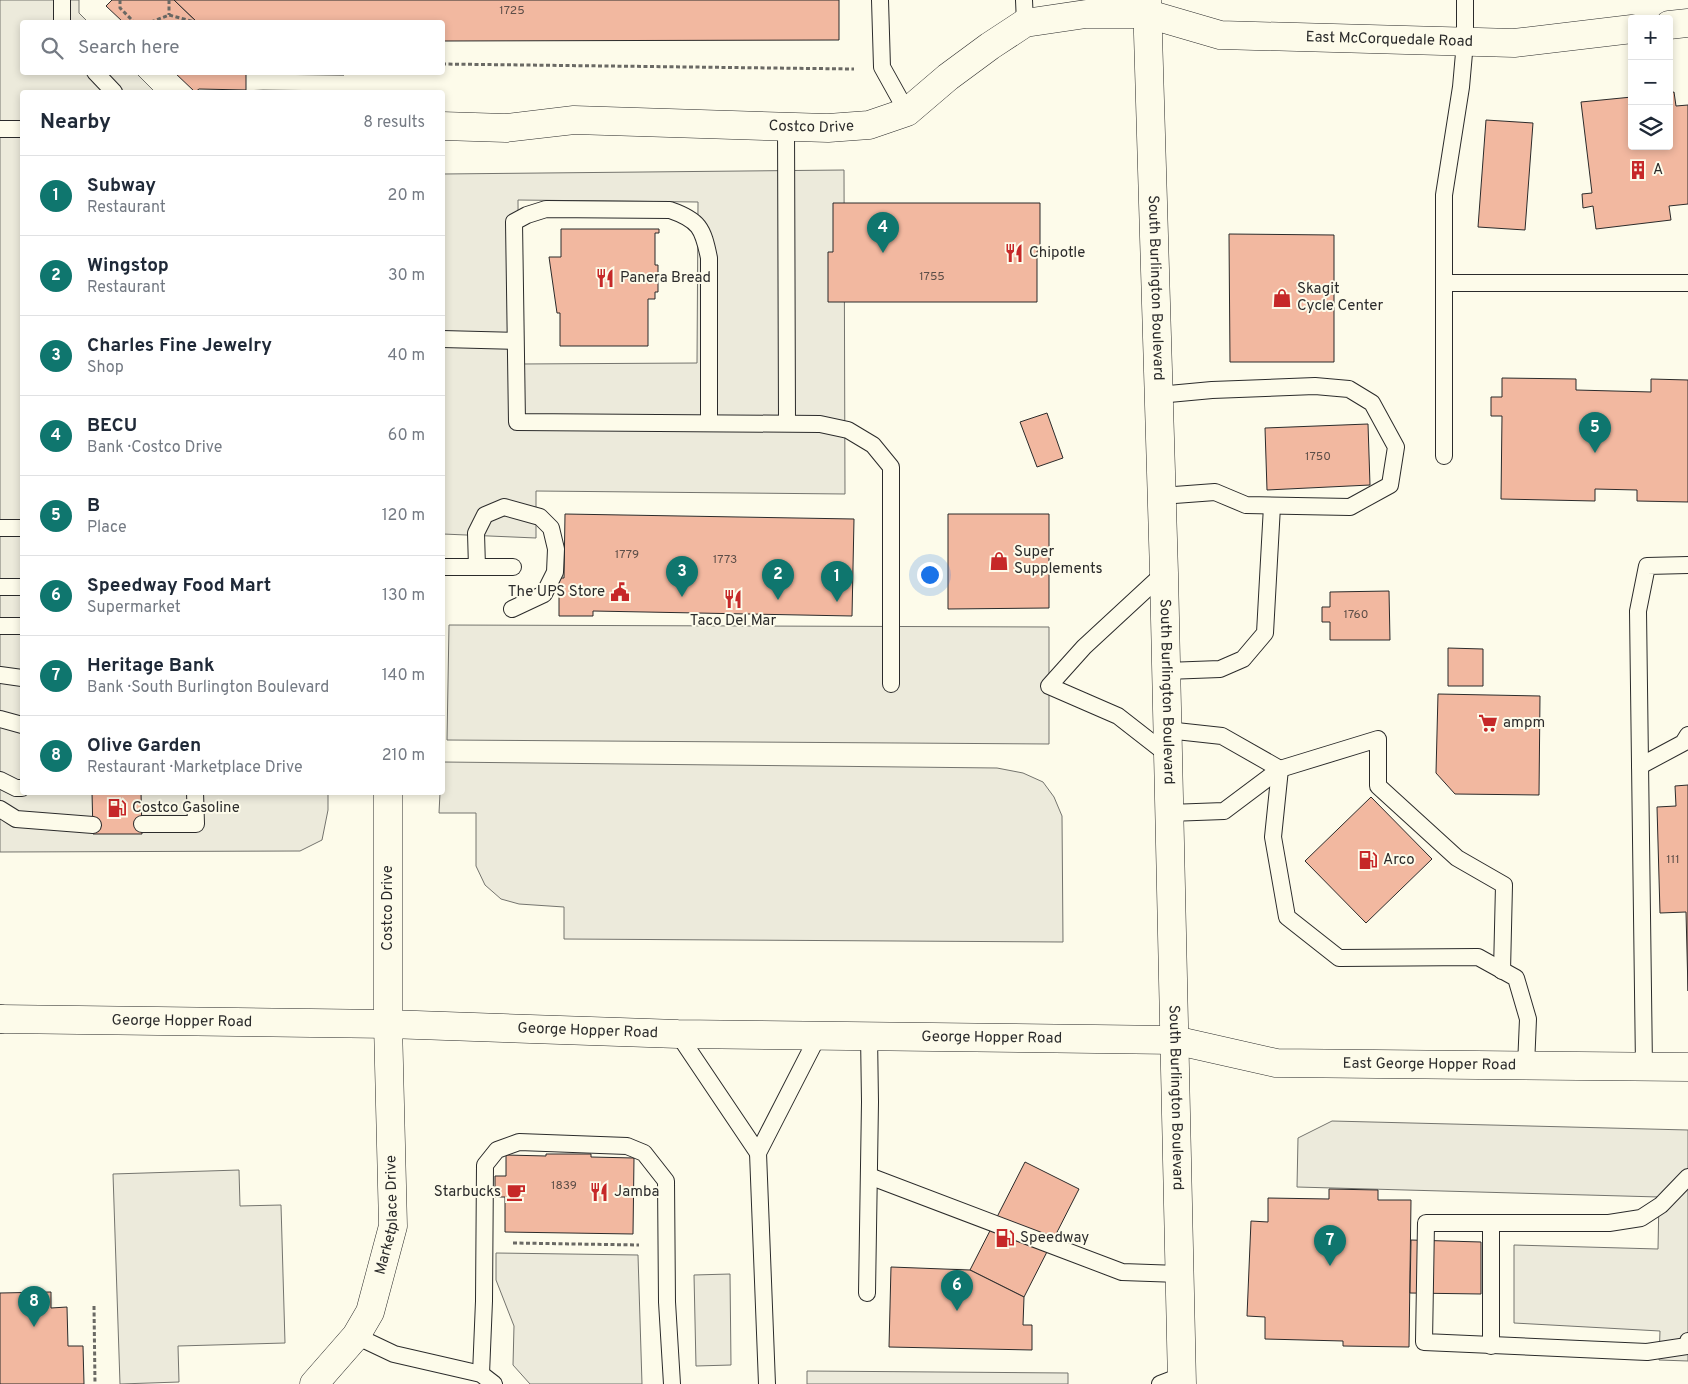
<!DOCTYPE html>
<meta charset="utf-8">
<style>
:root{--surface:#fff;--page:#f6f6f7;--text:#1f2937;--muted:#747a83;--line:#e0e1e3;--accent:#0f766e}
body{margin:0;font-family:Overpass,sans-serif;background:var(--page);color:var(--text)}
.controls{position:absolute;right:15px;top:15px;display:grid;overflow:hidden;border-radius:5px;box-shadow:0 2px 8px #0003}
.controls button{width:45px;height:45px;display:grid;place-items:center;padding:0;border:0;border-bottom:1px solid var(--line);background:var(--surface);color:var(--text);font:25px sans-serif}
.you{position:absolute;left:929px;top:574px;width:18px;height:18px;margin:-12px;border:4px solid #fff;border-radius:50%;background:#1a73e8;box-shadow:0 0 0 8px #1a73e833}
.badge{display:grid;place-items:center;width:32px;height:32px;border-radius:50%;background:var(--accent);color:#fff;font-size:16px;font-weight:700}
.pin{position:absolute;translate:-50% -41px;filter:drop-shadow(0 1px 2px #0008)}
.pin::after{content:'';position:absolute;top:26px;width:18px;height:15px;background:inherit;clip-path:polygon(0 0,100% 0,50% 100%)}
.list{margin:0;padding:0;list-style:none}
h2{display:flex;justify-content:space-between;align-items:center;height:65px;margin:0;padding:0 20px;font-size:21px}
h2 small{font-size:16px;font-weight:400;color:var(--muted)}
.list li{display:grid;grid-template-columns:32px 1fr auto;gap:15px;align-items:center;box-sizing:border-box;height:80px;padding:0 20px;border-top:1px solid var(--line)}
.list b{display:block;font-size:19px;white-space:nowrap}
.list p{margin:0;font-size:16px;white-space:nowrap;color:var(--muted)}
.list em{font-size:16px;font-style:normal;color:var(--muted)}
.icon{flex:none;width:28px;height:28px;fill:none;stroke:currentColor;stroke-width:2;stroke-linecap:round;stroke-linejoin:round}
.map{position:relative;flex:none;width:1688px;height:1384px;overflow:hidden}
.search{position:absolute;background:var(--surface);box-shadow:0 2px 8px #0003;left:20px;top:20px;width:425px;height:55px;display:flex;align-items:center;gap:12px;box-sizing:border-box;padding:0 18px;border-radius:5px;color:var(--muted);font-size:19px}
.panel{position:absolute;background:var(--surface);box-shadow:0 2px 8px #0003;left:20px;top:90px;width:425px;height:705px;border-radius:5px}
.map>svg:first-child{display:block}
.parking{fill:#eceadb;stroke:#74746e;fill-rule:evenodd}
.building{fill:#f2b8a0;stroke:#2b2b2b}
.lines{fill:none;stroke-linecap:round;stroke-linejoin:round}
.service-casing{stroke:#2b2b2b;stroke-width:18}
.minor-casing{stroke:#2b2b2b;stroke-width:29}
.secondary-casing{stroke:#2b2b2b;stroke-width:29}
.motorway-casing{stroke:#2b2b2b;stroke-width:29}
.path{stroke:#6a6964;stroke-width:3;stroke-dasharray:4 2.5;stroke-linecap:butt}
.service{stroke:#fdfbea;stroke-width:16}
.minor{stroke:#fdfbea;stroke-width:28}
.secondary{stroke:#fdfbea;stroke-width:28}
.motorway{stroke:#fdfbea;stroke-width:28}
.labels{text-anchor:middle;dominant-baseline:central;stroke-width:4;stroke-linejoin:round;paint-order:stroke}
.number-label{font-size:12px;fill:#5d4e48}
.street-label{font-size:15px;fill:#2b2b2b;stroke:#fdfbea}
.poi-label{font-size:15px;fill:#2b2b2b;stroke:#fdfbea;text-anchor:start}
</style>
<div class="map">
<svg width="1688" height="1384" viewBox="0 0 1688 1384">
<rect width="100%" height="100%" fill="#fdfbea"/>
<g class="parking">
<polygon points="0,0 79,0 79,13 88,22 22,22 22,72 136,73 155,92 22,92 22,792 328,793 328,810 322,840 300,851 0,852"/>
<polygon points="263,90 341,91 341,92 227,92"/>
<path d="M 844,170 L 845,494 L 536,491 L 536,538 L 443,534 L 443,174 ZM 518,200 L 698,202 L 697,363 L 519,364 Z"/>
<polygon points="449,625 1049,627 1049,744 447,740"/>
<polygon points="443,762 997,768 1023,773 1043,782 1054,797 1062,816 1063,942 564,939 564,907 519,904 501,899 485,885 476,866 476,813 439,813 440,793 442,792"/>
<polygon points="1332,1121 1688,1130 1688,1361 1659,1360 1660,1331 1514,1323 1514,1245 1658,1249 1659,1197 1297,1187 1298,1138"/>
<polygon points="239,1170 240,1206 281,1205 285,1343 178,1346 179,1382 120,1384 113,1174"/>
<polygon points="496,1253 638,1255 642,1384 530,1384 513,1365 514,1326 496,1280"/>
<polygon points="730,1274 731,1365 696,1366 694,1275"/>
<polygon points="807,1371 1068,1373 1068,1384 807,1384"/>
</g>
<g class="building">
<polygon points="112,0 174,0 197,22 123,22 106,6"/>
<polygon points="174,0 839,0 839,40 442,41 442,22 197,22"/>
<polygon points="174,72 344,72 344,75 246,74 246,90 199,89 195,92"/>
<polygon points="1674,92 1676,106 1688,105 1688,204 1669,206 1671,220 1596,229 1593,206 1583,208 1582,194 1592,193 1581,102 1632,97 1632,146 1669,146 1669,93"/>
<polygon points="1486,120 1533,123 1525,230 1478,227"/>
<polygon points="833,203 1040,203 1040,251 1037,251 1037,302 828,302 828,252 833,252"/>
<polygon points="561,229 659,229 659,233 655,233 655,265 658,265 658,292 655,292 655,299 648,299 648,346 560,346 560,313 557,313 549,257 561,257"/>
<polygon points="1229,234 1334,235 1334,362 1230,362"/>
<polygon points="1502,378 1576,379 1576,390 1651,392 1651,379 1688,380 1688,502 1637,501 1637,490 1595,489 1595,501 1501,499 1502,416 1491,416 1491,397 1502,397"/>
<polygon points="1047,413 1063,458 1037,467 1020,422"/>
<polygon points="1368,424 1370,485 1267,490 1265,428"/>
<polygon points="565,514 854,519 852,616 593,611 593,616 559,616 559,578 564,578"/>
<polygon points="948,514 1049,514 1049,608 948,609"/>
<polygon points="1389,591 1390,640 1330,640 1330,622 1322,622 1322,607 1330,607 1330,592"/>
<polygon points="1448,648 1483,649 1483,686 1448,686"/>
<polygon points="1438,694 1540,696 1539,795 1455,794 1436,773"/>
<polygon points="1688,785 1688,991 1686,912 1660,913 1657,807 1676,806 1675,786"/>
<polygon points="92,792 141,792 142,834 93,834"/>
<polygon points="1371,797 1432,859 1366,923 1305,861"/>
<polygon points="546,1154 591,1154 591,1157 634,1158 633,1234 505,1232 505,1197 495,1197 495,1176 506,1176 506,1155 546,1156"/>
<polygon points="1025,1162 1079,1189 1024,1297 970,1270"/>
<polygon points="1329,1189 1378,1190 1378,1200 1411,1200 1409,1347 1343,1346 1343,1341 1265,1339 1265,1317 1247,1316 1251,1221 1268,1222 1268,1198 1329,1199"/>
<polygon points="1411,1240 1481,1242 1481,1294 1410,1293"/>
<polygon points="891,1267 970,1270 1024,1297 1023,1325 1032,1325 1032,1350 889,1347"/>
<polygon points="51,1292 51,1308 67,1307 68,1346 83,1346 84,1384 0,1384 0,1293"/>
</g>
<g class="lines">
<g class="service-casing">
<g id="service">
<polyline points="62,0 62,22"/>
<polyline points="880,0 882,67 907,112"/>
<polyline points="1024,0 1025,23"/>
<polyline points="95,72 114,92"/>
<polyline points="786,126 787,422"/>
<polyline points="0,129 22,129"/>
<polyline points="1444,283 1688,283"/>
<polyline points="442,339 515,341"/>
<polyline points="1158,395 1212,390 1315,386 1349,389 1372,403 1396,447 1390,485 1350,507 1246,505 1215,492 1161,496"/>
<path d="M 709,422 L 709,258 C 703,228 699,220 670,210 L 546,209 L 527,215 L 514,222 L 517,422 L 820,424 L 848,430 L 873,445 L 891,467 L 891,684"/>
<polyline points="1444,456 1444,195 1461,87 1465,42 1465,0"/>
<polyline points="0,528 22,528"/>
<polyline points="442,567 513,567"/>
<polyline points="477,567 476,533 485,515 504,507 540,517 551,528 556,549 555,572 544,594 512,609"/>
<polyline points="1164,573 1084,647 1049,686 1118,716 1168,755"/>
<polyline points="0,587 22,587"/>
<polyline points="0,626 22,626"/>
<polyline points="1166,671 1220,669 1243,659 1265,633 1272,506"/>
<polyline points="0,675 22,678"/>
<polyline points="0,719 22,725"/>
<polyline points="1167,730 1222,736 1280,769"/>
<polyline points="1640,766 1683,743 1688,735"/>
<polyline points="1280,769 1273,837 1287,917 1339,958 1478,957 1516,978 1528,1019 1526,1066"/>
<polyline points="0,780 16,788 22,788"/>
<polyline points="0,809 16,819 93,825"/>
<polyline points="1169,813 1224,811 1280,769 1378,739 1378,786 1457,858 1504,885 1502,971"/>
<polyline points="142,824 196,824 195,792"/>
<polyline points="678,1034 758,1153"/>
<polyline points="1644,1067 1638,611 1647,566 1688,565"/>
<polyline points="869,1176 1122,1272 1179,1274"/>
<polyline points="1688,1177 1661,1205 1641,1218 1609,1223 1426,1223 1424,1342 1647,1352 1687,1346 1688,1341"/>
<polyline points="1491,1223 1491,1346"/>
<polyline points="867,1293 870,1102 869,1035"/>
<polyline points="356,1336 394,1354 481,1374 494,1384"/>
<polyline points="481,1374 484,1301 485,1165 497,1150 519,1142 627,1146 644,1153 666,1181 667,1302 672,1384"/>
<polyline points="767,1384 758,1153 819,1034"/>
<polyline points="1160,1384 1181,1376"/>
</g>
</g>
<g class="minor-casing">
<g id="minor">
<polyline points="1669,25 1688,23"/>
<path id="s1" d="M 442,126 L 506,128 L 574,120 L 828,128 L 869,125 L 907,112 L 948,77 L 990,46 L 1025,23 L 1086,14 L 1148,14 L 1220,35 L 1514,43 L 1632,29"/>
<path id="s2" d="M 1174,1040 L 1276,1063 L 1688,1067"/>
<path id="s3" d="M 314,1384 L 356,1336 L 370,1312 L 393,1226 L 388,1024 L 388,792"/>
</g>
</g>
<g class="secondary-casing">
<g id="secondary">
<path id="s4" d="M 1147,0 L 1164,573 L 1182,1384"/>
<path id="s5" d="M 0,1019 L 388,1024 L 678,1034 L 1174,1040"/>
</g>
</g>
<g class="motorway-casing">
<polyline id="motorway" points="0,1019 1,1019"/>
</g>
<g class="path">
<polyline points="120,0 120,8 134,22"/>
<polyline points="169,0 169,15"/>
<polyline points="151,22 169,15 195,22"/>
<polyline points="442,64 854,69"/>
<polyline points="513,1243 639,1245"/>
<polyline points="94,1306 95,1384"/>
</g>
<use href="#service" class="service"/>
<use href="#minor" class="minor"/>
<use href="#secondary" class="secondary"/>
<use href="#motorway" class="motorway"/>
</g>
<defs>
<g id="building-bare" transform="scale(1.5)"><path d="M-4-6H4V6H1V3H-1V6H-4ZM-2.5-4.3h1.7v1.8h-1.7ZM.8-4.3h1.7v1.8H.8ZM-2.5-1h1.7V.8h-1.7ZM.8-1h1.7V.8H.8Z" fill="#c62828" stroke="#fdfbea" stroke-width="2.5" paint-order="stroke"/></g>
<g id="restaurant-bare" transform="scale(1.5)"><path d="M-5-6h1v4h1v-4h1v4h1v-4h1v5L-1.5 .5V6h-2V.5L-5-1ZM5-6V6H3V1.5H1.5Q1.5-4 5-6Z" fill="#c62828" stroke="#fdfbea" stroke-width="2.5" paint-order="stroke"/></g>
<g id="shop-bare" transform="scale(1.5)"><path d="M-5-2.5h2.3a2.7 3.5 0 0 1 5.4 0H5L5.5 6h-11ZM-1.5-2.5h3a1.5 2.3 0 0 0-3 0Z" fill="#c62828" stroke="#fdfbea" stroke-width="2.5" paint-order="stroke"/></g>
<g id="civic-bare" transform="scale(1.5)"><path d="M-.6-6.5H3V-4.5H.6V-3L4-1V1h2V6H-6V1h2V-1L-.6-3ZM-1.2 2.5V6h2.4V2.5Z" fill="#c62828" stroke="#fdfbea" stroke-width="2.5" paint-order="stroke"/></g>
<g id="supermarket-bare" transform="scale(1.5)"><path d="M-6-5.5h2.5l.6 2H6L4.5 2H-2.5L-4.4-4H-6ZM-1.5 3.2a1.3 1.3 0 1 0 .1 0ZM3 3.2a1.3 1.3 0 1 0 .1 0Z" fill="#c62828" stroke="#fdfbea" stroke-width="2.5" paint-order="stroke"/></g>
<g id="fuel-bare" transform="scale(1.5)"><path d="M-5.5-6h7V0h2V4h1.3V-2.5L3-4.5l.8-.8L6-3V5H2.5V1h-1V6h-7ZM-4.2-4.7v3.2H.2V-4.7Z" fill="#c62828" stroke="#fdfbea" stroke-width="2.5" paint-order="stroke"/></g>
<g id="cafe-bare" transform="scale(1.5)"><path d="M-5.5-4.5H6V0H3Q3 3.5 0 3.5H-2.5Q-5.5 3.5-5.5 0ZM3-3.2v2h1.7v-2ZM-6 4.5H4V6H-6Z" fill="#c62828" stroke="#fdfbea" stroke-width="2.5" paint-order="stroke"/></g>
</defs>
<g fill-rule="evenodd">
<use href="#building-bare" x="1638" y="170"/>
<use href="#restaurant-bare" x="1014" y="253"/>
<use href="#restaurant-bare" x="605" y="278"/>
<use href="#shop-bare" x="1282" y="298"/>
<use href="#shop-bare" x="999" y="561"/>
<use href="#civic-bare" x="620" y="592"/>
<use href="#restaurant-bare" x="733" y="599"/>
<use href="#supermarket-bare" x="1488" y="723"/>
<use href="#fuel-bare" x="117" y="808"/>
<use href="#fuel-bare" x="1368" y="860"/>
<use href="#cafe-bare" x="516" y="1192"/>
<use href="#restaurant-bare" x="599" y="1192"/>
<use href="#fuel-bare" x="1005" y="1238"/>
</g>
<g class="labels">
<g class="number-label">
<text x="512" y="11">1725</text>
<text x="932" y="277">1755</text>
<text x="1318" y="457">1750</text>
<text x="627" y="555">1779</text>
<text x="725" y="560">1773</text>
<text x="1356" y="615">1760</text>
<text x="1673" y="860">111</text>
<text x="564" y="1186">1839</text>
</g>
<g class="street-label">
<text stroke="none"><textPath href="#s1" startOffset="984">East McCorquedale Road</textPath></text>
<text stroke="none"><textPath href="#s1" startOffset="370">Costco Drive</textPath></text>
<text stroke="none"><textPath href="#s4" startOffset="288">South Burlington Boulevard</textPath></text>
<text stroke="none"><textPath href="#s4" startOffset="692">South Burlington Boulevard</textPath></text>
<text transform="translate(388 908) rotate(-90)">Costco Drive</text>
<text stroke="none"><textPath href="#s5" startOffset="182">George Hopper Road</textPath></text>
<text stroke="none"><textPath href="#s5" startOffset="588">George Hopper Road</textPath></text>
<text stroke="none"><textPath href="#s5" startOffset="992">George Hopper Road</textPath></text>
<text stroke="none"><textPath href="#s2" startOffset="258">East George Hopper Road</textPath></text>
<text stroke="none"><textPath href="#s4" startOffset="1098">South Burlington Boulevard</textPath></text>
<text stroke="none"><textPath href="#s3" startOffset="191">Marketplace Drive</textPath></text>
</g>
<g class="poi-label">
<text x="1653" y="170">A</text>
<text x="1029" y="253">Chipotle</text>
<text x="620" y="278">Panera Bread</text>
<text x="1297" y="289">Skagit<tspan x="1297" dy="17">Cycle Center</tspan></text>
<text x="1014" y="552">Super<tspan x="1014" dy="17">Supplements</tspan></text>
<text x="605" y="592" text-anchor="end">The UPS Store</text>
<text x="733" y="621" text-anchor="middle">Taco Del Mar</text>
<text x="1503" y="723">ampm</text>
<text x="132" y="808">Costco Gasoline</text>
<text x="1383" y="860">Arco</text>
<text x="501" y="1192" text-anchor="end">Starbucks</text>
<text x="614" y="1192">Jamba</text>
<text x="1020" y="1238">Speedway</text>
</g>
</g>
</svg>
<div class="controls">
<button>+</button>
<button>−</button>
<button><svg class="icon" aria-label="layers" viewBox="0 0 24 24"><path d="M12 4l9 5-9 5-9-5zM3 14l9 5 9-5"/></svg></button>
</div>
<div class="you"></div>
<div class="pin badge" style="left:837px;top:602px">1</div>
<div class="pin badge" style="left:778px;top:600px">2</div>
<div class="pin badge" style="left:682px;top:597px">3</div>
<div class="pin badge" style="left:883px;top:253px">4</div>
<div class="pin badge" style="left:1595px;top:453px">5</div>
<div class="pin badge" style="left:957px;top:1311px">6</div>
<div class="pin badge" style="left:1330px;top:1266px">7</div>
<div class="pin badge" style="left:34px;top:1327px">8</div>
<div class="search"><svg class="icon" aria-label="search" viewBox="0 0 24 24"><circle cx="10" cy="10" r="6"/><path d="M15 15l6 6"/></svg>Search here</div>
<section class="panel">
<h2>Nearby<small>8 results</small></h2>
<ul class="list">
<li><span class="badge">1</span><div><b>Subway</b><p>Restaurant</p></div><em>20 m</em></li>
<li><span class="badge">2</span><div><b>Wingstop</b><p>Restaurant</p></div><em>30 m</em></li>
<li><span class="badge">3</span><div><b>Charles Fine Jewelry</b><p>Shop</p></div><em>40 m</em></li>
<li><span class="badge">4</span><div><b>BECU</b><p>Bank · Costco Drive</p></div><em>60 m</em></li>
<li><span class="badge">5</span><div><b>B</b><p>Place</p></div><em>120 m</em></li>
<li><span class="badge">6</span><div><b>Speedway Food Mart</b><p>Supermarket</p></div><em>130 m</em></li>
<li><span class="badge">7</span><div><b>Heritage Bank</b><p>Bank · South Burlington Boulevard</p></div><em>140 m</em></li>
<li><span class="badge">8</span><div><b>Olive Garden</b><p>Restaurant · Marketplace Drive</p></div><em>210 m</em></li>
</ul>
</section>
</div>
